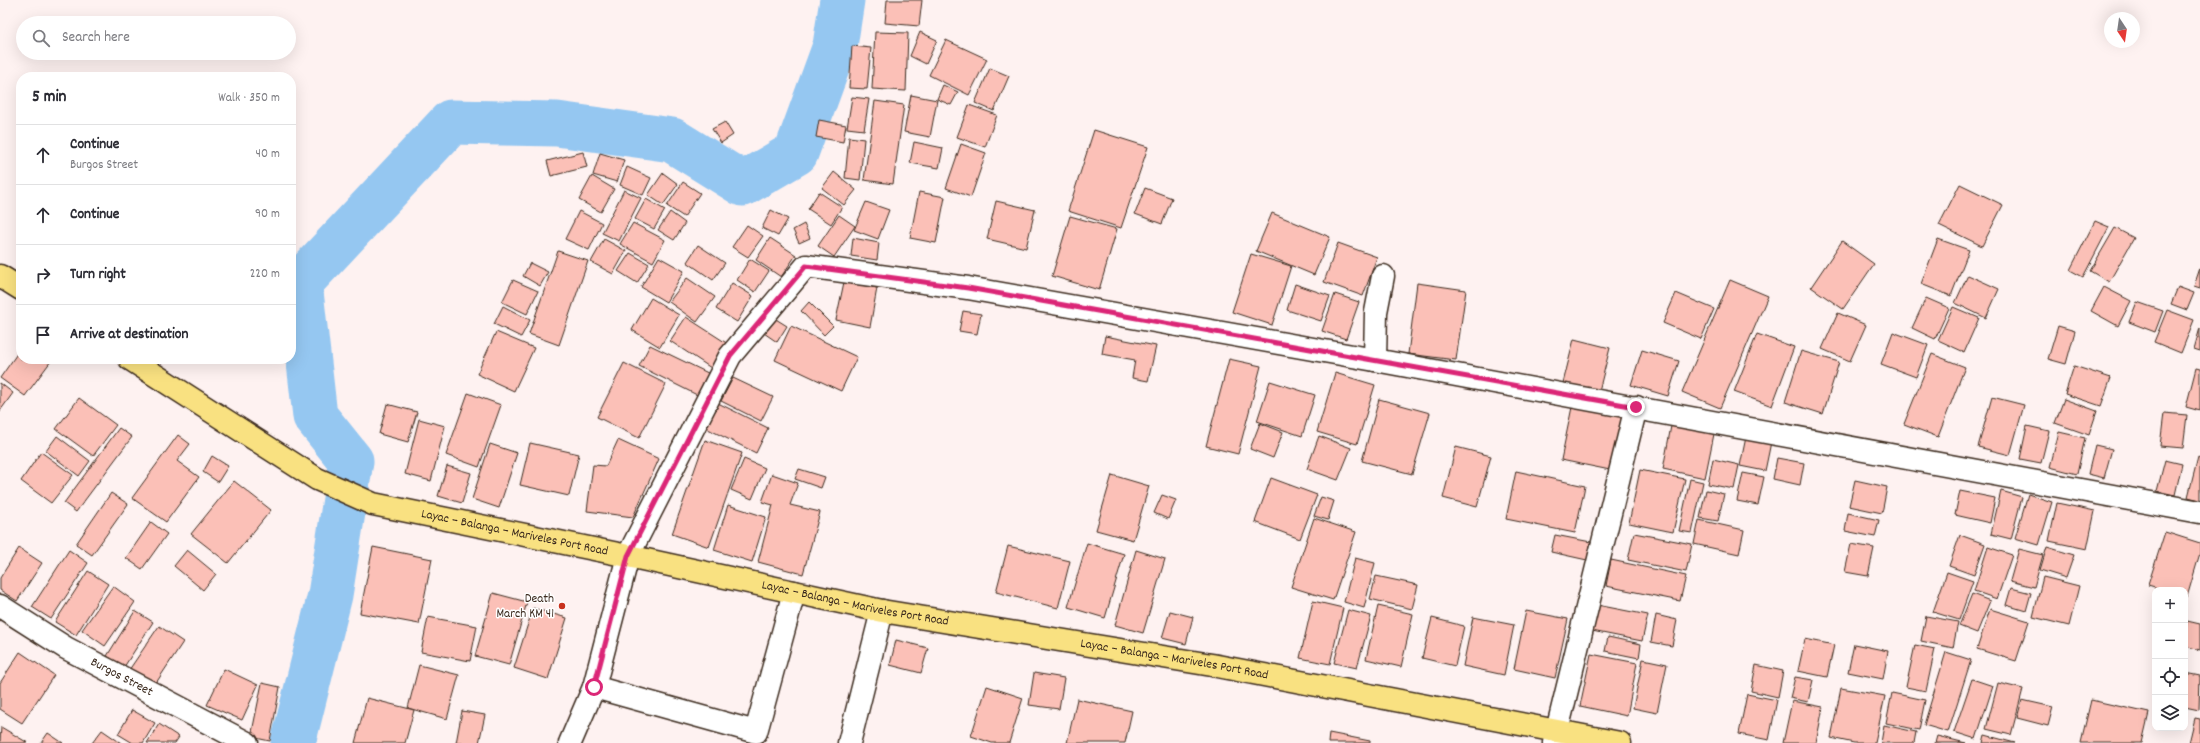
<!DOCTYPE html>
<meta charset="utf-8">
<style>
:root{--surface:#fff;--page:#f2f2f3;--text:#2b2b33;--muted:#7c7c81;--line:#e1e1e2}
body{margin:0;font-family:Dekko,sans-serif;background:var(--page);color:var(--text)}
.controls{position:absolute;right:12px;bottom:12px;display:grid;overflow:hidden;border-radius:8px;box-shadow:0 4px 16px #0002}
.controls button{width:36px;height:36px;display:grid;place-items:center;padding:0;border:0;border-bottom:1px solid var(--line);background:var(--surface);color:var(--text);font:20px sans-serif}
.compass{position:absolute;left:2104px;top:12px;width:36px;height:36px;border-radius:50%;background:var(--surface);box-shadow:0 4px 16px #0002;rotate:167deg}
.stop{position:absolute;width:12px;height:12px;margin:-9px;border:3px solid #db2777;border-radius:50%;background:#fff}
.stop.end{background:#db2777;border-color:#fff;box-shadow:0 1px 4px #0008}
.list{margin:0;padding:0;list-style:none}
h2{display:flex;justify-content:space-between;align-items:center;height:52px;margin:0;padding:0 16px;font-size:17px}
h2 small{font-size:13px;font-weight:400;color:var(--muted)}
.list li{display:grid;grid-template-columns:26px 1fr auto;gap:12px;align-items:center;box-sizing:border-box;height:60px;padding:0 16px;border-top:1px solid var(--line)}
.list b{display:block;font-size:15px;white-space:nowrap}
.list p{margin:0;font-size:13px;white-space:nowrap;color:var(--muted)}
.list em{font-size:13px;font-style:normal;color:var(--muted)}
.icon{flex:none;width:22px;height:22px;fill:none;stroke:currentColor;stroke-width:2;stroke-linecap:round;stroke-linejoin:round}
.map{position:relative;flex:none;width:2200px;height:743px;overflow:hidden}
.search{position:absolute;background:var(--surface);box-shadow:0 4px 16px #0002;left:16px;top:16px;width:280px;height:44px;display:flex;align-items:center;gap:10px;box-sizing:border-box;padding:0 14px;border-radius:22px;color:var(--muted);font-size:15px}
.panel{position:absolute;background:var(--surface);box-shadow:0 4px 16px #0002;left:16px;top:72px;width:280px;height:292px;border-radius:16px}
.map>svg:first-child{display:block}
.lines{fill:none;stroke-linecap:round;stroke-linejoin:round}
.river{stroke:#95c7f1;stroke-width:45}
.building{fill:#fbc0b7;stroke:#3b2a1e}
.minor-casing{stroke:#3b2a1e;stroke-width:25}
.major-casing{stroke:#3b2a1e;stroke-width:25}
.minor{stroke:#fff;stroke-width:22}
.major{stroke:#f9e181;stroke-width:22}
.route{stroke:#db2777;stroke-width:5}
.poi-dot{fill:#c8321e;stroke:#fff;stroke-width:1.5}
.labels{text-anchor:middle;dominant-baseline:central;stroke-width:3;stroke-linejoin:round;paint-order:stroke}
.street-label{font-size:13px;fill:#3b2a1e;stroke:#fff}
.poi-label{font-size:13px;fill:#3b2a1e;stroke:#fff;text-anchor:end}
</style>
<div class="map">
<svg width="2200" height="743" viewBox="0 0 2200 743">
<rect width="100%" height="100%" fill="#fef2f1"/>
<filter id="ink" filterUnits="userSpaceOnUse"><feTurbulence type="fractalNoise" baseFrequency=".025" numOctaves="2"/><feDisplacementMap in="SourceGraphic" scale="8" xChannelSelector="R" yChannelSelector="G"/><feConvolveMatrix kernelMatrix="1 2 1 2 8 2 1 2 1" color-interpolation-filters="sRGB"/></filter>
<g filter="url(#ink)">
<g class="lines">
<polyline class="river" points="293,743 330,595 351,461 315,416 300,283 451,122 557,124 672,140 743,184 796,153 835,46 842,0"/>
</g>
<g class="building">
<polygon points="887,0 922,0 919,26 885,23"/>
<polygon points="875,32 908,33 906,91 872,89"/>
<polygon points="920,32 937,40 926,64 910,56"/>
<polygon points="946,40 987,59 969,95 929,75"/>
<polygon points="852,46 871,48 867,89 849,88"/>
<polygon points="990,68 1009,76 994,111 975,103"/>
<polygon points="943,85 958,92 951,105 937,99"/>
<polygon points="911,95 937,100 930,137 904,132"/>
<polygon points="852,97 869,99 864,130 847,128"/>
<polygon points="875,101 904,105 893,184 864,180"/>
<polygon points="969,105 997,115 985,147 957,137"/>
<polygon points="819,120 846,125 843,142 816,137"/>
<polygon points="725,122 733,135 721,143 712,129"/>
<polygon points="1094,130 1148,147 1121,228 1068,211"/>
<polygon points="849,137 864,139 860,180 845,178"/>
<polygon points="914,142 943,148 939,168 910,163"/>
<polygon points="961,144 986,153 971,197 946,188"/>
<polygon points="583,152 587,167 551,176 547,161"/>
<polygon points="600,153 624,160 617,182 593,175"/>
<polygon points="627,167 651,178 643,195 620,185"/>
<polygon points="834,172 856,190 844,205 822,188"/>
<polygon points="663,173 678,184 663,205 648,195"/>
<polygon points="592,176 614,189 601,212 579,200"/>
<polygon points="683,182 700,193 684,217 667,206"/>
<polygon points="1960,184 2003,205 1982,246 1939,225"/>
<polygon points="1145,188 1172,198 1162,224 1135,214"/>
<polygon points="624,190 641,198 619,241 602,233"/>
<polygon points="819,192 842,207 831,224 808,209"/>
<polygon points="919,192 945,197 936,243 910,238"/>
<polygon points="646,199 665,210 654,229 635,219"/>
<polygon points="996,201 1035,210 1026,248 987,239"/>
<polygon points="866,202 889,210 878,239 854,230"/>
<polygon points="771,210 788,219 778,236 762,228"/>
<polygon points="579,211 602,223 589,250 565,239"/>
<polygon points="670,212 685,223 674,240 658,230"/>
<polygon points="1272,213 1330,237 1314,275 1256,251"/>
<polygon points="839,215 855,226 834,257 818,246"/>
<polygon points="1070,216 1117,229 1099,290 1052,276"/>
<polygon points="2095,221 2109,227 2083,277 2070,270"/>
<polygon points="633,223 665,240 653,262 620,244"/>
<polygon points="804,224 810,238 799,243 793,230"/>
<polygon points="747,225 763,236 748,257 732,247"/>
<polygon points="2115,228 2134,238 2109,282 2090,271"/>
<polygon points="770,238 796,255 781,277 756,260"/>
<polygon points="853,238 879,243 877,260 851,256"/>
<polygon points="604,239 626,251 613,274 591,262"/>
<polygon points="1938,239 1969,250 1951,296 1921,284"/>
<polygon points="1842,241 1874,264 1843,309 1811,287"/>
<polygon points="1338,243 1377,257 1363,296 1324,282"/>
<polygon points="698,245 725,263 713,280 687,262"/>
<polygon points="558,251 588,261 559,345 529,334"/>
<polygon points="630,253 649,264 637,283 618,271"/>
<polygon points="1251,254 1291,266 1272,325 1232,312"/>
<polygon points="659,257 684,271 666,302 641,287"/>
<polygon points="750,259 769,271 755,292 737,280"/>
<polygon points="530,263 548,272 540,286 523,276"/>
<polygon points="2200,268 2200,288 2194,286"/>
<polygon points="1968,275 1999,289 1986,318 1955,303"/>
<polygon points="687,278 715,297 697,322 669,302"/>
<polygon points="513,280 538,291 527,314 502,302"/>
<polygon points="1730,280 1768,296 1720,408 1682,392"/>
<polygon points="844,282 877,288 870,327 836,320"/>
<polygon points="732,283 753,296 737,322 716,309"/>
<polygon points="1417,283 1466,290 1456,360 1408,354"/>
<polygon points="1295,284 1330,296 1321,321 1287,310"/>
<polygon points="2104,287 2131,301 2118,326 2091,311"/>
<polygon points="2178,287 2194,293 2187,310 2171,304"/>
<polygon points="1676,293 1714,309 1701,339 1663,323"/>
<polygon points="1335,294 1359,302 1346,339 1322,331"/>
<polygon points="651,298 679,315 660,347 632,330"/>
<polygon points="1926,298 1949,308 1935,339 1912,328"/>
<polygon points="809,302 833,326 824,335 801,311"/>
<polygon points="2137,302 2163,311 2155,332 2129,322"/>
<polygon points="503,306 530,320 521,337 494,324"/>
<polygon points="1953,307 1979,318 1964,352 1938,340"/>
<polygon points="2167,310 2194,320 2181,353 2154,342"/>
<polygon points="963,311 981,314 977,334 959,331"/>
<polygon points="1838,313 1866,325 1850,361 1822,349"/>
<polygon points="771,316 787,326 777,342 761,331"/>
<polygon points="686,317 728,344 711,368 670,341"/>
<polygon points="791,326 857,357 841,391 775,360"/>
<polygon points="2058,326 2075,331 2066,364 2048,359"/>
<polygon points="2200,328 2200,351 2194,349"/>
<polygon points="496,332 534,348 514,391 477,374"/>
<polygon points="1893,332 1928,345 1916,377 1881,364"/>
<polygon points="1757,334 1794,347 1772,406 1734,392"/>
<polygon points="1105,336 1156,346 1148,381 1132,378 1135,360 1102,354"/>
<polygon points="1574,339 1610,348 1599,391 1563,383"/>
<polygon points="650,345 710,374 699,396 639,366"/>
<polygon points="21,348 21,359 48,359 51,361 25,396 0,378"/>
<polygon points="1642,350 1679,361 1668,396 1631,385"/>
<polygon points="1801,351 1839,362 1823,414 1785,402"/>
<polygon points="1932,354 1965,367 1938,437 1904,424"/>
<polygon points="1229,359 1261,366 1238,454 1206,446"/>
<polygon points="624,363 666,384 639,438 597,417"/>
<polygon points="2074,366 2111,378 2101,406 2065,394"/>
<polygon points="2196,368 2200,369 2200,411 2186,407"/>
<polygon points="1335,373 1375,385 1357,444 1317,432"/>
<polygon points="733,378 773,397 761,421 721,401"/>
<polygon points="1270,381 1315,395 1302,436 1257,421"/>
<polygon points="0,383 13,393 0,411"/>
<polygon points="468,393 501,405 479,467 446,455"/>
<polygon points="1992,397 2024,405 2010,455 1978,447"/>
<polygon points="79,398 116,425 93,456 56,429"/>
<polygon points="1379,399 1430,413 1412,474 1362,461"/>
<polygon points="2064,399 2097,411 2089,435 2055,423"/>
<polygon points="718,403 768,428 756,453 706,428"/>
<polygon points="387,404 417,412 408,442 379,434"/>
<polygon points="1572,407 1626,418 1615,471 1561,460"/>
<polygon points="2164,413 2187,415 2183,448 2160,446"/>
<polygon points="419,419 445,426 431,481 405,474"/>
<polygon points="1260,423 1283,432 1273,458 1250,449"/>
<polygon points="1671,426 1714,434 1705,478 1663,469"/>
<polygon points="2027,426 2049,431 2041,463 2020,459"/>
<polygon points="119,428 132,437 76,512 64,503"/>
<polygon points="2059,432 2085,438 2077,474 2050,467"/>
<polygon points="178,435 190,444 177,461 199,477 166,522 132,498"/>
<polygon points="57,436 90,461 79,476 46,451"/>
<polygon points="1319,436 1351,448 1338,480 1307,469"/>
<polygon points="1746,437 1771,442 1765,471 1740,466"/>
<polygon points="618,440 659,459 633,517 587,511 593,465 606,466"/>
<polygon points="705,440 742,453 709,547 672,534"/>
<polygon points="530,443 579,454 569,496 520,485"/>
<polygon points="490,444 517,453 499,508 472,499"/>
<polygon points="2095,445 2112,449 2104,478 2088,474"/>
<polygon points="1456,447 1491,456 1477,507 1443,498"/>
<polygon points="41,452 73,475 51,503 21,481"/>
<polygon points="212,456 228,466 218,482 203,472"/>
<polygon points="2198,457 2200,458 2200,500 2188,497"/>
<polygon points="1777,458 1804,463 1800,485 1773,479"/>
<polygon points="744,459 765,468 752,499 731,490"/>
<polygon points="1713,459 1739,465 1734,489 1708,484"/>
<polygon points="2165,460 2182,464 2175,495 2157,491"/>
<polygon points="447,466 471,473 462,503 438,496"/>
<polygon points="799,469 825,477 821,488 795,479"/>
<polygon points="1640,470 1685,479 1673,532 1629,523"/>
<polygon points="1516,471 1585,486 1575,533 1506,519"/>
<polygon points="1743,473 1764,477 1758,505 1737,501"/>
<polygon points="772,474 798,483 790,505 820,512 803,574 758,562 773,505 762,502"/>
<polygon points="1112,475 1149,486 1133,540 1096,530"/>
<polygon points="1271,478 1317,495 1300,539 1255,522"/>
<polygon points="1690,479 1703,482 1692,533 1679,531"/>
<polygon points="1855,480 1887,487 1882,513 1849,506"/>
<polygon points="234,481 271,510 228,563 191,534"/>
<polygon points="1706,490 1724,494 1718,521 1700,518"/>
<polygon points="1960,491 1995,498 1990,523 1955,515"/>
<polygon points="2001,491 2022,497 2011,539 1991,534"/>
<polygon points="111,493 128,504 92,555 76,544"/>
<polygon points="2028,494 2052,502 2039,545 2015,538"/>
<polygon points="1162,495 1176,500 1168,519 1154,513"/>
<polygon points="1321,497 1334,501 1328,520 1314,516"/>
<polygon points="2057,503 2095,511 2087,549 2049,541"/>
<polygon points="728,505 766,517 752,562 714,550"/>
<polygon points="1848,513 1879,520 1875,537 1845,531"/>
<polygon points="1314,518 1356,532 1333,600 1291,587"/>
<polygon points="1699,520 1744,530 1739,554 1694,544"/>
<polygon points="151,522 167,534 142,569 126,558"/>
<polygon points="2165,532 2200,543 2200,553 2187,597 2185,590 2165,590 2148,585"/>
<polygon points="1634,533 1692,544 1686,572 1628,560"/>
<polygon points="1555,535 1591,542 1587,560 1551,552"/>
<polygon points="1960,535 1985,544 1974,575 1949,566"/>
<polygon points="1087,543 1124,554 1105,618 1068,607"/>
<polygon points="1851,544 1874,548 1868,576 1845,572"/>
<polygon points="1008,546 1070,561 1058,608 996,592"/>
<polygon points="373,547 432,559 419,624 360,613"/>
<polygon points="1988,547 2012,555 1997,599 1974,591"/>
<polygon points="2047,547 2074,555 2066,578 2040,570"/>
<polygon points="19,548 42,563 17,601 0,590 0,578"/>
<polygon points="2019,549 2043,555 2034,587 2010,581"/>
<polygon points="69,550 88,563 51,619 32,607"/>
<polygon points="187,550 216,574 203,590 174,566"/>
<polygon points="1136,550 1165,559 1143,633 1115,625"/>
<polygon points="1355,558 1375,563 1364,608 1344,602"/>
<polygon points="1611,560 1686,576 1680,601 1606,586"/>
<polygon points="88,571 108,584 76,635 55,622"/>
<polygon points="1947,572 1973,581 1959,620 1933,612"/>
<polygon points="1376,576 1418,585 1412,609 1370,599"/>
<polygon points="2043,577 2079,586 2069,626 2033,617"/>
<polygon points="113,586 135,602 105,646 82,630"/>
<polygon points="2011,588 2031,593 2026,611 2006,605"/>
<polygon points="493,593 527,602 509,665 475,656"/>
<polygon points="1972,594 1990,601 1977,633 1959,626"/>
<polygon points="1313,601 1343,608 1330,664 1300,658"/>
<polygon points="1597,605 1648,615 1642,641 1592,631"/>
<polygon points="1378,606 1413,614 1401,667 1366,659"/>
<polygon points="533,608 567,618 548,679 514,668"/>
<polygon points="1990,609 2029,621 2016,661 1977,649"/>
<polygon points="1348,610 1371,616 1357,668 1334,663"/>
<polygon points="135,611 153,622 124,667 107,656"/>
<polygon points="1170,611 1193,617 1186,644 1162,638"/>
<polygon points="1526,611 1568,619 1555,678 1514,669"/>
<polygon points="1656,615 1677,620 1672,646 1651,642"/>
<polygon points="1926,616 1958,622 1953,648 1921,641"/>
<polygon points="428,617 477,626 470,661 421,652"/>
<polygon points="1473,617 1514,625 1504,675 1463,666"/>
<polygon points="1432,618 1464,626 1455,666 1422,658"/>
<polygon points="2187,621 2200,624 2200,650 2185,646"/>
<polygon points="159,626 183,642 154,686 129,670"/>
<polygon points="1608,637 1641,644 1639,658 1605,651"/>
<polygon points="1805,639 1834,645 1827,677 1798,671"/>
<polygon points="896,640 928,648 921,673 890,665"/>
<polygon points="1854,644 1888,651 1883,679 1848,672"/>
<polygon points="1915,645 1935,649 1926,691 1906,687"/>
<polygon points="20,652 54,675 22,723 0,709 0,683"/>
<polygon points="1946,652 1971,660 1948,732 1924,725"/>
<polygon points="1591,654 1637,663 1627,716 1580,706"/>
<polygon points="1643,659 1667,664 1657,713 1633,708"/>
<polygon points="419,665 459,675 447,719 408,708"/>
<polygon points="1756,665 1783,671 1778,697 1751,691"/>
<polygon points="224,669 258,685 242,720 207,705"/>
<polygon points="1034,673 1064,678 1059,709 1029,705"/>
<polygon points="2185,673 2200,676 2199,710 2185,707"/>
<polygon points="1795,677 1813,680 1808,702 1790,698"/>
<polygon points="1972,679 1993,686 1976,739 1954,732"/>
<polygon points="262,683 280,687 270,741 251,737"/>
<polygon points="1998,683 2023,689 2011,735 1986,729"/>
<polygon points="987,686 1023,698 1009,743 992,743 971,736"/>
<polygon points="1841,688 1885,696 1875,743 1854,743 1831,738"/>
<polygon points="1892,693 1925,700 1919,730 1886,723"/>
<polygon points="1747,694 1777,700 1769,740 1739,734"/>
<polygon points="367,698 414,710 405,743 355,743"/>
<polygon points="1077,699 1132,711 1125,743 1067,743"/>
<polygon points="2022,700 2053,707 2048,726 2017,718"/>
<polygon points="2091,700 2149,713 2142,743 2081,743"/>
<polygon points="1792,701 1823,707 1816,743 1783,743"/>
<polygon points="132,710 155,723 143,743 133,743 118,734"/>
<polygon points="462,711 485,715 479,743 456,743"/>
<polygon points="2195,718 2200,719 2200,743 2189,743"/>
<polygon points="159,724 179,737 175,743 147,743"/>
<polygon points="1884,725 1916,732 1914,743 1881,743"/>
<polygon points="1,727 28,743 0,743"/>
<polygon points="102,730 121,743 92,743"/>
<polygon points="48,733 63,743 41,743"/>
<polygon points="1329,733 1370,741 1370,743 1328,743"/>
<polygon points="1985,735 2015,743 1983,743"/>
<polygon points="1937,736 1966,743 1935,743"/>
</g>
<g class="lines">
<g class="minor-casing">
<g id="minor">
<polyline points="1375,360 1376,312 1383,276"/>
<path id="s1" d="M 0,606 L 66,648 L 247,743"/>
<polyline points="594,687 756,732 794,592"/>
<polyline points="570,743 594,687 628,556 730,356 806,266 968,288 1375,360 2200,512"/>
<polyline points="849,743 882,611"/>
<polyline points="1554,743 1636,407"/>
</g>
</g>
<g class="major-casing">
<g id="major">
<polyline points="0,276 21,289"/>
<path id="s2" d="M 130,359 L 317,479 L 373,504 L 628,556 L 882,611 L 1212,665 L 1620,743"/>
</g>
</g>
<use href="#minor" class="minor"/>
<use href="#major" class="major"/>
</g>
</g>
<g class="lines" filter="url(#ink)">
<polyline class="route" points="594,687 628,556 730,356 806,266 968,288 1636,407"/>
</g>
<circle class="poi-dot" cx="562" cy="606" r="4"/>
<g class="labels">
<g class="street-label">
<text stroke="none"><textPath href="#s2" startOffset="428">Layac – Balanga – Mariveles Port Road</textPath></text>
<text stroke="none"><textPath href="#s2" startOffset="776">Layac – Balanga – Mariveles Port Road</textPath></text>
<text stroke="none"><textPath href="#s2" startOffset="1100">Layac – Balanga – Mariveles Port Road</textPath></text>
<text stroke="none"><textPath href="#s1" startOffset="141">Burgos Street</textPath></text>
</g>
<g class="poi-label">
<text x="554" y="599">Death<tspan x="554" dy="15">March KM 41</tspan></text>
</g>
</g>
</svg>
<div class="controls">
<button>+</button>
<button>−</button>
<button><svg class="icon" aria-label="locate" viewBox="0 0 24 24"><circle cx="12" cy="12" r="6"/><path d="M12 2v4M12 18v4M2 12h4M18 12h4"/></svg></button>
<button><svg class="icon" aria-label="layers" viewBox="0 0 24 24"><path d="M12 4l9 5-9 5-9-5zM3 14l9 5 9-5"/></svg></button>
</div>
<svg class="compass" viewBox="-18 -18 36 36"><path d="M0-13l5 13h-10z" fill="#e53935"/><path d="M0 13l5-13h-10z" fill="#7c7c81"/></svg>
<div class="stop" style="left:594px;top:687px"></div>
<div class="stop end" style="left:1636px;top:407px"></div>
<div class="search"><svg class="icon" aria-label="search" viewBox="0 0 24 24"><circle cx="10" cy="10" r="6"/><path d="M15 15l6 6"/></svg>Search here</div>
<section class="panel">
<h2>5 min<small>Walk · 350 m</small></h2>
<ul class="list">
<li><svg class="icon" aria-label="ahead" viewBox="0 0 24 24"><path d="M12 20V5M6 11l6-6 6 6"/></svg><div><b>Continue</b><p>Burgos Street</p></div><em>40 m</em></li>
<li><svg class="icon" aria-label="ahead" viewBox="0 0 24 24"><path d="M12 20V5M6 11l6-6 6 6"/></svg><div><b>Continue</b></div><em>90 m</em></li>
<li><svg class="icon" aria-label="right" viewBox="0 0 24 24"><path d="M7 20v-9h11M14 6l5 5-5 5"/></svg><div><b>Turn right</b></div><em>220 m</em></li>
<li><svg class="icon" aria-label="arrive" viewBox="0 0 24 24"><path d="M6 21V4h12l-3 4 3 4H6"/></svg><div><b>Arrive at destination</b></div></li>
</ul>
</section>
</div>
